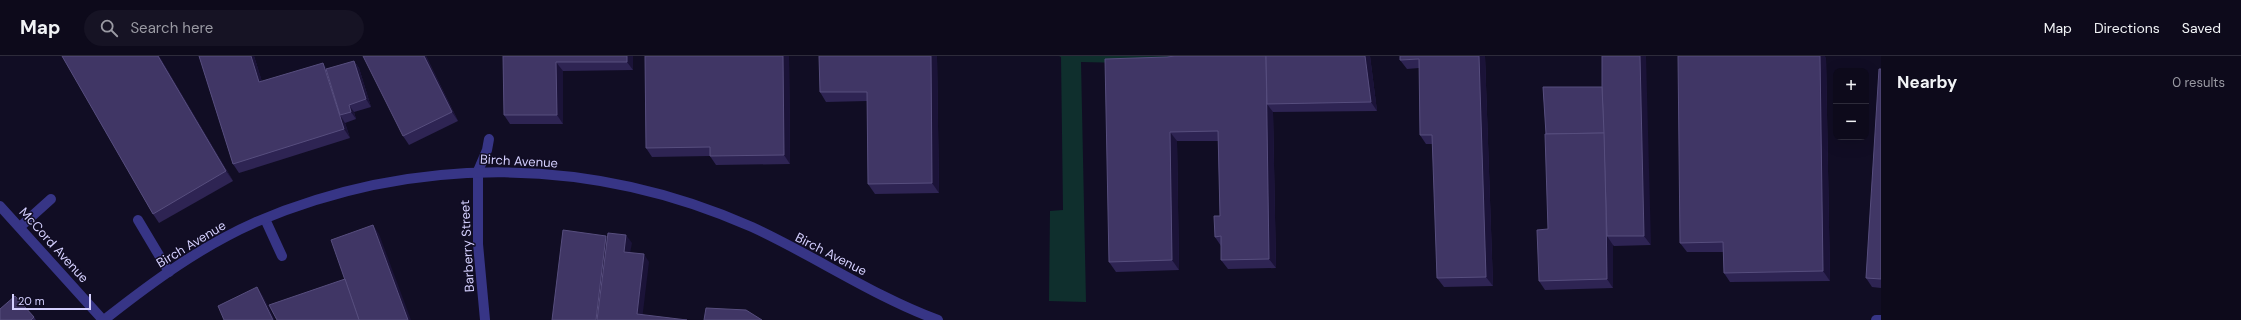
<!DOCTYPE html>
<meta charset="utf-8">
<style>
:root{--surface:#0d0a1b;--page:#161324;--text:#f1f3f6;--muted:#9a9aa3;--line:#2d2b3a}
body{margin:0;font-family:"DM Sans",sans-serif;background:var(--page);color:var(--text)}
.controls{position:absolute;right:12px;top:12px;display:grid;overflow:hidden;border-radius:8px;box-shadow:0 4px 16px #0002}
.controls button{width:36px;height:36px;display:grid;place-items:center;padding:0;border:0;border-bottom:1px solid var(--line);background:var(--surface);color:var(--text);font:20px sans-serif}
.scale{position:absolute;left:12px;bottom:10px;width:79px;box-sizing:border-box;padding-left:4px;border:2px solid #d5d0ff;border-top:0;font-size:11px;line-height:14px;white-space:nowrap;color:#d5d0ff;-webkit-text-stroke:3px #110d24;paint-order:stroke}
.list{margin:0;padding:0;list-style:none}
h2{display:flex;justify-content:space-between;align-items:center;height:52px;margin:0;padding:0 16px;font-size:17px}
h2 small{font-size:13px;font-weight:400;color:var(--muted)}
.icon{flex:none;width:22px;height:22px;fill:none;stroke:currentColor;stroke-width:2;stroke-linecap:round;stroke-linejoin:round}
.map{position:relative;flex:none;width:1881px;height:264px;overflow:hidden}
header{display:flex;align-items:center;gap:24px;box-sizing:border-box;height:56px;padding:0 20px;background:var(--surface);border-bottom:1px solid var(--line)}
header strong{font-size:19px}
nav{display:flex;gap:22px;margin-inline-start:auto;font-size:14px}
.search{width:280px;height:36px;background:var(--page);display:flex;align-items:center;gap:10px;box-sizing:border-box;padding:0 14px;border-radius:22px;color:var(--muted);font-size:15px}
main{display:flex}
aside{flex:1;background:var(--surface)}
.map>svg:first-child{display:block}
.green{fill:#0f2f2d}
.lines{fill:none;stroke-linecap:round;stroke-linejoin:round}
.lane{stroke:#373586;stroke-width:10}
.street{stroke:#373586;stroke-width:10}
.wall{fill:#2e2453}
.shaded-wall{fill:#1b1338}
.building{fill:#403665;stroke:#574e7e}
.labels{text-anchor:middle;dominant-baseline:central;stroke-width:3;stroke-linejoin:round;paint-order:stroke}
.street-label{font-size:13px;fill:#d5d0ff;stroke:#110d24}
</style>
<header>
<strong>Map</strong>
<div class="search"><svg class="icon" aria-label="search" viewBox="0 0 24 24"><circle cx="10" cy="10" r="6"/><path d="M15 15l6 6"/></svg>Search here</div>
<nav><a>Map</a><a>Directions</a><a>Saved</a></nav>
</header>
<main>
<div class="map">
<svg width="1881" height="264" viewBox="0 0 1881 264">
<rect width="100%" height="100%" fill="#110d24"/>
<polygon class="green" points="1059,0 1210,0 1169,8 1081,6 1086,246 1049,245 1050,155 1063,154 1061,1"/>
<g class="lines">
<g class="lane">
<polyline points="478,115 487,94 489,83"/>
<polyline points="265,163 282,200"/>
<polyline points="138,164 169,216"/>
<polyline points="21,170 51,143"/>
</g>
<g class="street">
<polyline points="478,115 478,188 485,264"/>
<polyline points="0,150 103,264"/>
<path d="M 104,264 C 151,227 201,190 256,166 C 417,98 592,100 752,171 C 815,200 873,240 938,264"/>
<polyline points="1876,264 1881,264"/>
</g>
</g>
<g class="wall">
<polygon points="62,0 159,0 233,125 159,167 153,158"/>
<polygon points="199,0 254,0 262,26 327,13 354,5 359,12 371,51 354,56 356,63 345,67 350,82 239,117 233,108"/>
<polygon points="426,0 458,65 409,89 403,80"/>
<polygon points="503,0 633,0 633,14 563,15 563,68 510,68 504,59"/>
<polygon points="645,0 789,0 790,108 716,109 710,100 652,101 646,92"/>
<polygon points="937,0 939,137 875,138 868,128 867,45 826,46 820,36"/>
<polygon points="1175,0 1370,0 1377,55 1273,56 1276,212 1228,213 1221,204 1221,190 1215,181 1220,160 1218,85 1177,85 1179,214 1116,216 1109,206 1167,1"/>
<polygon points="1485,0 1493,230 1444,231 1437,222 1433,88 1426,88 1420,79 1419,12 1407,13 1400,4"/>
<polygon points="1826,2 1830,225 1730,226 1724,217 1723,196 1687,196 1680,187"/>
<polygon points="1881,13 1881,232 1872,231 1866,222"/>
<polygon points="1543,31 1651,189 1614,190 1613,189 1613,232 1545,234 1539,225 1548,173 1546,78"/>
<polygon points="34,261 36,264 0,264"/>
</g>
<g class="shaded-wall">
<polygon points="158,0 159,0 233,125 226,115"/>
<polygon points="251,0 254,0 265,35 259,26"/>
<polygon points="424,0 426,0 458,65 452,56"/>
<polygon points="627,0 633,0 633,14 627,6"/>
<polygon points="783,0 789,0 790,108 784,99"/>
<polygon points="931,0 937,0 939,137 932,127"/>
<polygon points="1266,0 1267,48 1273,56 1276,212 1269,203"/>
<polygon points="1365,0 1370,0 1377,55 1371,46"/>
<polygon points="1479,0 1485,0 1493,230 1486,221"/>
<polygon points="1640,0 1646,0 1651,189 1644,180"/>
<polygon points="1820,0 1825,0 1826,2 1830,225 1823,215"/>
<polygon points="354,5 359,12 371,51 366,43"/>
<polygon points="556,6 563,15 563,68 557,59"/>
<polygon points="323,7 329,16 340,59 345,67 350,82 344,73"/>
<polygon points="349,49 354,56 356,63 351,56"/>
<polygon points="1170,76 1177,85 1179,214 1172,204"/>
<polygon points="1605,77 1607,180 1613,189 1613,232 1607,223"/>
<polygon points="373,169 379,178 411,264 408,264"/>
<polygon points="626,179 632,187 629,203 624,196"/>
<polygon points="606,180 612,189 603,264 596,264"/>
<polygon points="644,198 649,206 642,264 637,258"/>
<polygon points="257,231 263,240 275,264 273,264"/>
</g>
<g class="building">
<polygon points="62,0 158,0 226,115 153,158"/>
<polygon points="199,0 251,0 259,26 323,7 344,73 233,108"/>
<polygon points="363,0 424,0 452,56 403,80"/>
<polygon points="503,0 627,0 627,6 556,6 557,59 504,59"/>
<polygon points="645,0 783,0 784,99 710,100 710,91 646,92"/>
<polygon points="819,0 931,0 932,127 868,128 867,36 820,36"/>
<polygon points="1175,0 1266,0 1269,203 1221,204 1221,180 1215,181 1214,160 1220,160 1218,75 1170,76 1172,204 1109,206 1105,3 1167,1"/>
<polygon points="1266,0 1365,0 1371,46 1267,48"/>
<polygon points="1400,0 1479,0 1486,221 1437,222 1432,79 1420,79 1419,3 1400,4"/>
<polygon points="1602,0 1640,0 1644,180 1607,180 1602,29"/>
<polygon points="1678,0 1820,0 1823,215 1724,217 1723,186 1680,187"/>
<polygon points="354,5 366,43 349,49 351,56 340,59 326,13"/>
<polygon points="1879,13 1881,13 1881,223 1866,222"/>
<polygon points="1543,31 1602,31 1604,77 1546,78"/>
<polygon points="1604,77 1606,153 1607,223 1539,225 1537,174 1548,173 1545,78"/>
<polygon points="373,169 408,264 359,264 331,184"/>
<polygon points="563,174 606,180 596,264 552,264"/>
<polygon points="608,177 626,179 624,196 644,198 637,258 687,264 597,264"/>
<polygon points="345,223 359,264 277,264 269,249"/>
<polygon points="257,231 273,264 224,264 218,250"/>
<polygon points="15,240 34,261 31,264 0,264 0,253"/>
<polygon points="706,252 746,254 762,264 704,264"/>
</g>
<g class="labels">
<g class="street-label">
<text transform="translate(519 105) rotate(3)">Birch Avenue</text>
<text transform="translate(191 188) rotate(-31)">Birch Avenue</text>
<text transform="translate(54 189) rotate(48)">McCord Avenue</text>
<text transform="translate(467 190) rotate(-93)">Barberry Street</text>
<text transform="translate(831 198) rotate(27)">Birch Avenue</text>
</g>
</g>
</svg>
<div class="controls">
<button>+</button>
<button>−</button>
</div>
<div class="scale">20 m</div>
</div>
<aside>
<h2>Nearby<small>0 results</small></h2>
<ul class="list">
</ul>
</aside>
</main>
